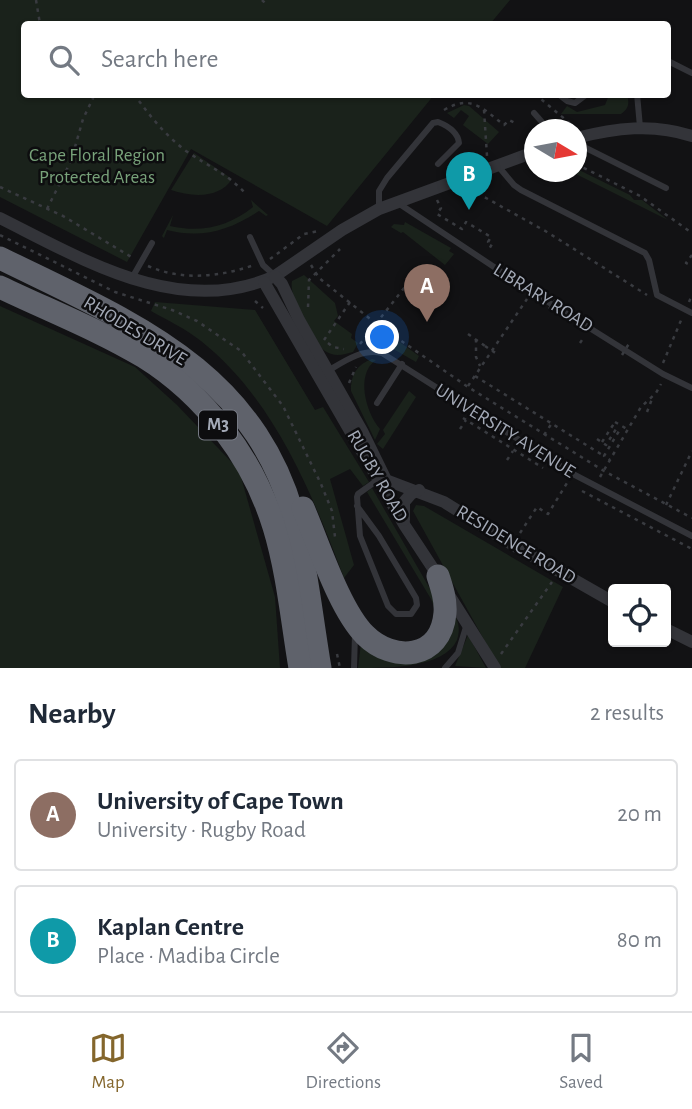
<!DOCTYPE html>
<meta charset="utf-8">
<style>
:root{--surface:#fff;--page:#f2f2f3;--text:#1f2937;--muted:#747a83;--line:#e0e1e3;--accent:#84662c}
body{margin:0;font-family:"Alegreya Sans",sans-serif;background:var(--page);color:var(--text)}
.controls{position:absolute;right:21px;bottom:21px;display:grid;overflow:hidden;border-radius:7px;box-shadow:0 2px 5px #0004}
.controls button{width:63px;height:63px;display:grid;place-items:center;padding:0;border:0;border-bottom:2px solid var(--line);background:var(--surface);color:var(--text);font:35px sans-serif}
.compass{position:absolute;left:524px;top:119px;width:63px;height:63px;border-radius:50%;background:var(--surface);box-shadow:0 2px 5px #0004;rotate:100deg}
.you{position:absolute;left:383px;top:338px;width:24px;height:24px;margin:-18px;border:5px solid #fff;border-radius:50%;background:#1a73e8;box-shadow:0 0 0 10px #1a73e833}
.badge{display:grid;place-items:center;width:46px;height:46px;border-radius:50%;background:var(--accent);color:#fff;font-size:23px;font-weight:700}
.pin{position:absolute;translate:-50% -58px;filter:drop-shadow(0 2px 4px #0008)}
.pin::after{content:'';position:absolute;top:37px;width:24px;height:21px;background:inherit;clip-path:polygon(0 0,100% 0,50% 100%)}
.list{margin:0;padding:0;list-style:none}
h2{display:flex;justify-content:space-between;align-items:center;height:91px;margin:0;padding:0 28px;font-size:30px}
h2 small{font-size:23px;font-weight:400;color:var(--muted)}
.list li{display:grid;grid-template-columns:46px 1fr auto;gap:21px;align-items:center;box-sizing:border-box;height:112px;margin:0 14px 14px;padding:0 14px;border:2px solid var(--line);border-radius:7px}
.list b{display:block;font-size:26px;white-space:nowrap}
.list p{margin:0;font-size:23px;white-space:nowrap;color:var(--muted)}
.list em{font-size:23px;font-style:normal;color:var(--muted)}
.icon{flex:none;width:38px;height:38px;fill:none;stroke:currentColor;stroke-width:2;stroke-linecap:round;stroke-linejoin:round}
.map{position:relative;flex:none;width:692px;height:668px;overflow:hidden}
.search{position:absolute;background:var(--surface);box-shadow:0 2px 5px #0004;left:21px;right:21px;top:21px;height:77px;display:flex;align-items:center;gap:18px;box-sizing:border-box;padding:0 24px;border-radius:7px;color:var(--muted);font-size:26px}
.sheet{height:343px;background:var(--surface)}
nav{display:flex;justify-content:space-around;align-items:center;box-sizing:border-box;height:98px;border-top:2px solid var(--line);background:var(--surface);font-size:19px;color:var(--muted)}
nav a{display:grid;justify-items:center;gap:4px}
nav .on{color:var(--accent)}
.map>svg:first-child{display:block}
.green{fill:#1a221b}
.lines{fill:none;stroke-linecap:round;stroke-linejoin:round}
.path{stroke:#393b40;stroke-width:2.5;stroke-dasharray:3.5 5;stroke-linecap:butt}
.service{stroke:#333439;stroke-width:6}
.minor{stroke:#333439;stroke-width:12}
.motorway{stroke:#5f626b;stroke-width:23}
.path-bridge{stroke:#393b40;stroke-width:2.5;stroke-dasharray:3.5 5;stroke-linecap:butt}
.labels{text-anchor:middle;dominant-baseline:central;stroke-width:5;stroke-linejoin:round;paint-order:stroke}
.shield{fill:#0d0d0f;stroke:#767a84;stroke-width:2}
.shield-label{font-size:18px;font-weight:bold;fill:#a3a9b6}
.park-label{font-size:19px;fill:#78a27a;stroke:#0d0d0f}
.street-label{font-size:19px;fill:#a3a9b6;stroke:#0d0d0f}
</style>
<div class="map">
<svg width="692" height="668" viewBox="0 0 692 668">
<rect width="100%" height="100%" fill="#121214"/>
<g class="green">
<polygon points="0,0 510,0 490,24 24,24 24,94 434,95 327,226 191,149 127,262 0,197"/>
<path d="M 609,95 L 627,95 C 630,104 628,109 621,114 L 561,114 L 567,106 L 577,112 L 605,105 Z"/>
<polygon points="464,105 469,106 499,132 488,144 463,125 469,116 461,110 454,118 447,113"/>
<path d="M 194,153 L 232,179 C 219,199 192,197 171,190 Z"/>
<polygon points="577,169 630,195 634,200 642,200 668,220 572,172 576,172"/>
<path d="M 251,200 L 268,215 L 266,216 L 259,211 C 230,230 202,239 167,230 L 164,238 L 162,236 L 173,215 L 170,226 C 201,233 228,227 253,207 Z"/>
<polygon points="405,222 451,248 449,251 454,254 445,265 403,232 401,233 391,227 394,224 404,225"/>
<path d="M 304,275 L 335,303 L 338,316 L 334,321 L 352,334 L 351,338 L 358,343 L 353,352 C 343,355 334,357 325,351 C 313,342 288,295 292,281 Z"/>
<path d="M 155,302 L 255,310 L 315,410 L 323,407 L 369,482 L 363,486 L 350,469 L 330,479 L 354,565 L 344,578 C 312,493 274,399 201,341 C 186,329 167,320 151,311 Z"/>
<polygon points="0,306 135,367 177,405 239,470 275,597 280,668 0,668"/>
<polygon points="387,333 419,356 416,362 388,346 379,344"/>
<path d="M 372,359 L 376,360 C 355,374 366,413 380,429 L 375,440 L 351,391 C 350,376 357,364 372,359 Z"/>
<polygon points="409,391 416,397 383,449 377,444 385,434 383,430"/>
<polygon points="372,488 437,601 435,610 431,599 367,492"/>
<polygon points="416,505 424,506 563,587 525,668 501,668 498,665 413,511"/>
<path d="M 452,609 C 458,621 461,628 457,640 C 444,668 390,668 358,668 L 361,643 L 402,659 Z"/>
<polygon points="468,635 486,668 455,666"/>
</g>
<g class="lines">
<g class="path">
<polyline points="36,0 40,24"/>
<polyline points="262,0 268,6"/>
<path d="M 134,94 C 149,115 165,135 186,151 C 209,167 227,173 247,195"/>
<polyline points="535,94 573,126"/>
<path d="M 444,110 C 471,94 482,108 504,125 L 509,120 L 517,124"/>
<polyline points="484,110 487,156"/>
<polyline points="576,164 640,196 692,233"/>
<polyline points="0,187 63,216 133,258"/>
<polyline points="470,189 547,232 647,295"/>
<polyline points="437,200 441,208 437,214 462,229 466,222 491,237 488,242 492,244 488,251"/>
<polyline points="47,209 71,161 83,119 95,94"/>
<polyline points="0,235 115,292 172,310 197,321 241,351 283,406 321,484 332,511 335,537"/>
<polyline points="692,255 686,263 692,266"/>
<polyline points="270,259 304,234 318,231"/>
<polyline points="311,265 319,278 374,322 468,387 604,471 692,518"/>
<path d="M 148,266 C 182,281 220,277 254,265"/>
<polyline points="255,301 263,308"/>
<polyline points="689,302 692,295"/>
<polyline points="308,307 309,280 340,249"/>
<polyline points="468,334 485,346"/>
<polyline points="476,339 476,357 480,366"/>
<polyline points="324,340 350,302"/>
<polyline points="328,343 333,347 344,349"/>
<polyline points="580,343 584,337"/>
<polyline points="360,344 423,264"/>
<polyline points="663,363 682,318"/>
<polyline points="475,376 604,456"/>
<polyline points="349,383 356,367"/>
<polyline points="468,386 527,299"/>
<polyline points="647,412 652,399"/>
<polyline points="463,418 543,468"/>
<polyline points="615,422 627,429"/>
<polyline points="460,429 466,420"/>
<polyline points="544,435 552,423"/>
<polyline points="597,439 606,445 616,429 619,431 604,456 610,460"/>
<polyline points="602,442 615,422"/>
<polyline points="507,460 513,451"/>
<polyline points="600,477 641,407 656,393 661,384"/>
<polyline points="582,491 692,549"/>
<polyline points="666,505 692,451"/>
<polyline points="520,533 537,507 548,514 567,483"/>
<polyline points="337,654 340,668"/>
<polyline points="501,654 552,582"/>
</g>
<g class="service">
<polyline points="668,61 692,73"/>
<polyline points="558,94 567,101 575,103 587,94"/>
<polyline points="637,94 640,127"/>
<polyline points="534,113 549,130"/>
<polyline points="576,143 666,188"/>
<polyline points="498,166 514,185 521,190 645,253 649,260 657,295 692,313"/>
<polyline points="398,203 521,285 663,374 692,388"/>
<path d="M 379,209 L 379,191 L 387,178 L 433,123 L 438,122 C 448,126 458,132 459,143 L 438,164"/>
<polyline points="250,237 263,265 275,276"/>
<polyline points="132,278 152,243"/>
<path d="M 326,372 C 343,362 362,348 382,353 L 573,474 L 692,536"/>
<polyline points="377,403 402,364"/>
<polyline points="357,506 379,536 416,598 417,605 411,614 396,614 388,606 360,536 357,497 358,494 379,479"/>
<polyline points="354,668 355,634"/>
<polyline points="445,668 458,653 466,627"/>
</g>
<g class="minor">
<path d="M 576,138 C 615,128 653,123 692,136"/>
<path d="M 0,218 C 84,260 180,319 275,276 L 342,230 L 379,209 L 534,152"/>
<polyline points="275,276 282,284 299,320 362,431 386,480 444,502 513,545 613,602"/>
<polyline points="264,282 405,526 440,579"/>
<polyline points="404,520 404,502 411,494 419,490"/>
<polyline points="449,595 495,668"/>
<polyline points="666,629 692,642"/>
</g>
<g class="motorway">
<path d="M 0,258 C 130,322 257,370 296,526 C 307,572 312,621 320,668"/>
<path d="M 0,287 C 48,310 99,330 144,357 C 205,395 253,458 274,527 C 288,573 292,621 300,668"/>
<path d="M 303,508 C 318,542 339,609 365,635 C 393,663 441,660 445,613 C 446,600 442,588 438,576"/>
</g>
<g class="path-bridge">
<polyline points="549,309 558,296"/>
<polyline points="485,346 497,354"/>
<polyline points="622,355 630,342"/>
</g>
</g>
<g class="labels">
<rect class="shield" x="199" y="410.5" width="38" height="29" rx="5"/>
<g class="shield-label">
<text x="218" y="425">M3</text>
</g>
<g class="park-label">
<text x="97" y="155">Cape Floral Region<tspan x="97" dy="22">Protected Areas</tspan></text>
</g>
<g class="street-label">
<text transform="translate(543 298) rotate(32)">LIBRARY ROAD</text>
<text transform="translate(135 331) rotate(31)">RHODES DRIVE</text>
<text transform="translate(505 431) rotate(32)">UNIVERSITY AVENUE</text>
<text transform="translate(377 476) rotate(60)">RUGBY ROAD</text>
<text transform="translate(516 545) rotate(31)">RESIDENCE ROAD</text>
</g>
</g>
</svg>
<div class="controls">
<button><svg class="icon" aria-label="locate" viewBox="0 0 24 24"><circle cx="12" cy="12" r="6"/><path d="M12 2v4M12 18v4M2 12h4M18 12h4"/></svg></button>
</div>
<svg class="compass" viewBox="-18 -18 36 36"><path d="M0-13l5 13h-10z" fill="#e53935"/><path d="M0 13l5-13h-10z" fill="#747a83"/></svg>
<div class="you"></div>
<div class="pin badge" style="left:427px;top:322px;background:#8d6e63">A</div>
<div class="pin badge" style="left:469px;top:210px;background:#0f9aa8">B</div>
<div class="search"><svg class="icon" aria-label="search" viewBox="0 0 24 24"><circle cx="10" cy="10" r="6"/><path d="M15 15l6 6"/></svg>Search here</div>
</div>
<section class="sheet">
<h2>Nearby<small>2 results</small></h2>
<ul class="list">
<li><span class="badge" style="background:#8d6e63">A</span><div><b>University of Cape Town</b><p>University · Rugby Road</p></div><em>20 m</em></li>
<li><span class="badge" style="background:#0f9aa8">B</span><div><b>Kaplan Centre</b><p>Place · Madiba Circle</p></div><em>80 m</em></li>
</ul>
</section>
<nav>
<a class="on"><svg class="icon" aria-label="map" viewBox="0 0 24 24"><path d="M3 6l6-2 6 2 6-2v14l-6 2-6-2-6 2zM9 4v14M15 6v14"/></svg>Map</a>
<a><svg class="icon" aria-label="directions" viewBox="0 0 24 24"><path d="M12 3l9 9-9 9-9-9zM9 14v-3h6M13 9l2 2-2 2"/></svg>Directions</a>
<a><svg class="icon" aria-label="saved" viewBox="0 0 24 24"><path d="M7 4h10v16l-5-4-5 4z"/></svg>Saved</a>
</nav>
